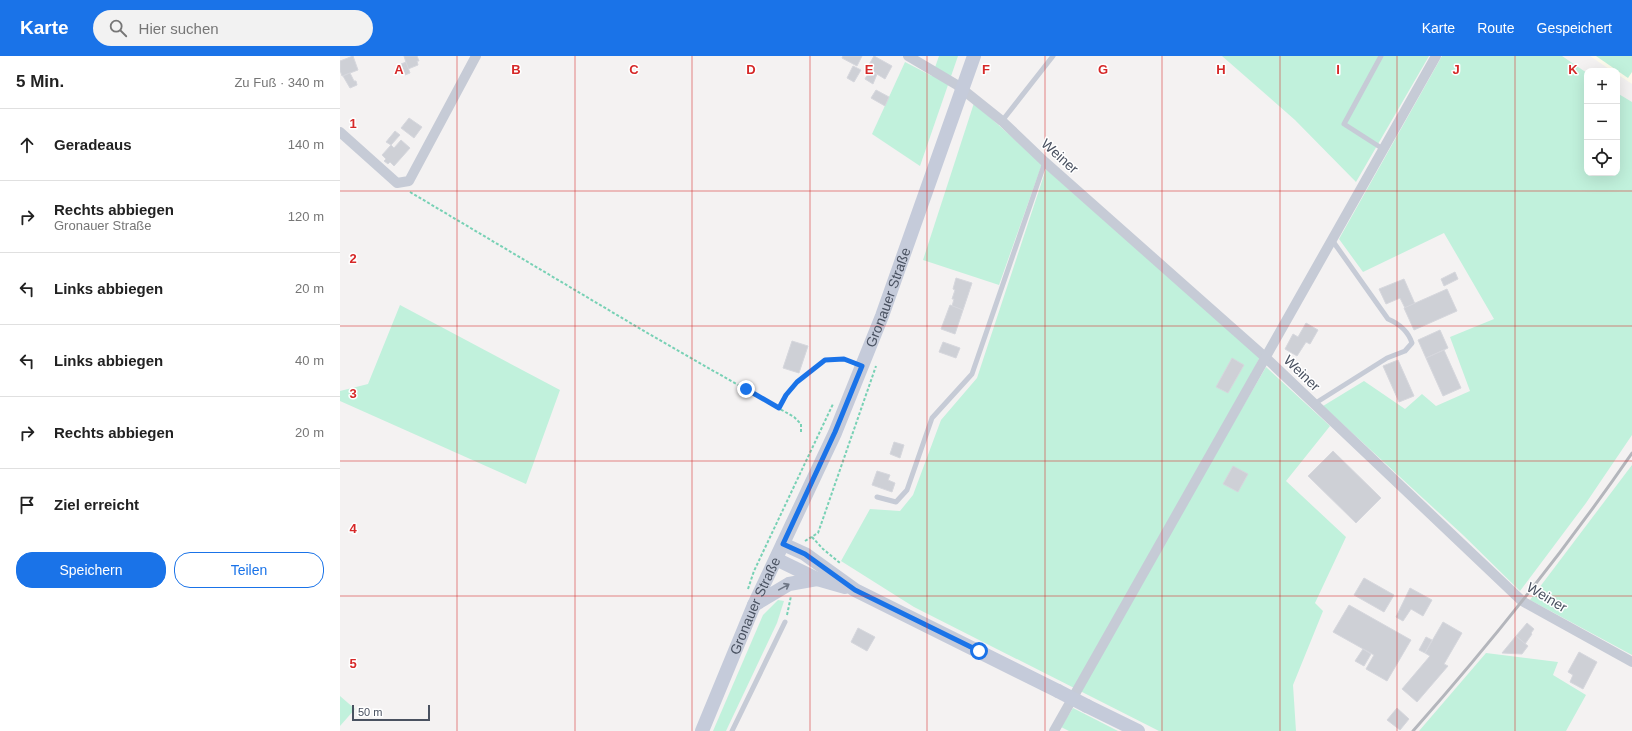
<!DOCTYPE html>
<html lang="de">
<meta charset="utf-8">
<style>
:root{--surface:#fff;--page:#f2f2f2;--text:#222;--muted:#767676;--line:#e0e0e0;--accent:#1a73e8}
body{margin:0;font-family:Arial,sans-serif;background:var(--page);color:var(--text)}
.controls{position:absolute;right:12px;top:12px;display:grid;overflow:hidden;border-radius:8px;box-shadow:0 4px 16px #0002}
.controls button{width:36px;height:36px;display:grid;place-items:center;padding:0;border:0;border-bottom:1px solid var(--line);background:var(--surface);color:var(--text);font:20px sans-serif}
.scale{position:absolute;left:12px;bottom:10px;width:78px;box-sizing:border-box;padding-left:4px;border:2px solid #495160;border-top:0;font-size:11px;line-height:14px;white-space:nowrap;color:#495160;-webkit-text-stroke:3px #fff;paint-order:stroke}
.stop{position:absolute;width:12px;height:12px;margin:-9px;border:3px solid #1a73e8;border-radius:50%;background:#fff}
.stop.end{background:#1a73e8;border-color:#fff;box-shadow:0 1px 4px #0008}
.list{margin:0;padding:0;list-style:none}
h2{display:flex;justify-content:space-between;align-items:center;height:52px;margin:0;padding:0 16px;font-size:17px}
h2 small{font-size:13px;font-weight:400;color:var(--muted)}
.list li{display:grid;grid-template-columns:26px 1fr auto;gap:12px;align-items:center;box-sizing:border-box;height:72px;padding:0 16px;border-top:1px solid var(--line)}
.list b{display:block;font-size:15px;white-space:nowrap}
.list p{margin:0;font-size:13px;white-space:nowrap;color:var(--muted)}
.list em{font-size:13px;font-style:normal;color:var(--muted)}
.actions{display:flex;gap:8px;padding:12px 16px}
.actions a{flex:1;padding:9px 0;border:1px solid var(--accent);border-radius:16px;text-align:center;font-size:14px;color:var(--accent)}
.actions .main{background:var(--accent);color:#fff}
.icon{flex:none;width:22px;height:22px;fill:none;stroke:currentColor;stroke-width:2;stroke-linecap:round;stroke-linejoin:round}
.map{position:relative;flex:none;width:1292px;height:675px;overflow:hidden}
header{display:flex;align-items:center;gap:24px;box-sizing:border-box;height:56px;padding:0 20px;background:var(--accent);color:#fff}
header strong{font-size:19px}
nav{display:flex;gap:22px;margin-inline-start:auto;font-size:14px}
.search{width:280px;height:36px;background:var(--page);display:flex;align-items:center;gap:10px;box-sizing:border-box;padding:0 14px;border-radius:22px;color:var(--muted);font-size:15px}
main{display:flex}
aside{flex:1;background:var(--surface)}
.map>svg:first-child{display:block}
.commercial{fill:#fdfbed}
.green{fill:#c1f1dc}
.building{fill:#ced0d6;stroke:#d6d7dd}
.lines{fill:none;stroke-linecap:round;stroke-linejoin:round}
.path{stroke:#78d1b5;stroke-width:2;stroke-dasharray:3 2;stroke-linecap:butt}
.service{stroke:#c6cbd6;stroke-width:5}
.minor{stroke:#c6cbd6;stroke-width:10}
.secondary{stroke:#c5cbda;stroke-width:14}
.rail{stroke:#b4b6bc;stroke-width:3}
.secondary-bridge{stroke:#c5cbda;stroke-width:14}
.oneway{stroke:#6e7685}
.route{stroke:#1a73e8;stroke-width:5}
.grid{fill:none;stroke:#d62828;stroke-width:1;stroke-opacity:0.55}
.labels{text-anchor:middle;dominant-baseline:central;stroke-width:3;stroke-linejoin:round;paint-order:stroke}
.street-label{font-size:14px;fill:#495160;stroke:#fff}
.grid-label{font-size:13px;text-anchor:middle;font-weight:bold;fill:#d62828;stroke:#fff;stroke-width:3;stroke-linejoin:round;paint-order:stroke}
</style>
<header>
<strong>Karte</strong>
<div class="search"><svg class="icon" aria-label="search" viewBox="0 0 24 24"><circle cx="10" cy="10" r="6"/><path d="M15 15l6 6"/></svg>Hier suchen</div>
<nav><a>Karte</a><a>Route</a><a>Gespeichert</a></nav>
</header>
<main>
<aside>
<h2>5 Min.<small>Zu Fuß · 340 m</small></h2>
<ul class="list">
<li><svg class="icon" aria-label="ahead" viewBox="0 0 24 24"><path d="M12 20V5M6 11l6-6 6 6"/></svg><div><b>Geradeaus</b></div><em>140 m</em></li>
<li><svg class="icon" aria-label="right" viewBox="0 0 24 24"><path d="M7 20v-9h11M14 6l5 5-5 5"/></svg><div><b>Rechts abbiegen</b><p>Gronauer Straße</p></div><em>120 m</em></li>
<li><svg class="icon" aria-label="left" viewBox="0 0 24 24"><path d="M17 20v-9H6M10 6l-5 5 5 5"/></svg><div><b>Links abbiegen</b></div><em>20 m</em></li>
<li><svg class="icon" aria-label="left" viewBox="0 0 24 24"><path d="M17 20v-9H6M10 6l-5 5 5 5"/></svg><div><b>Links abbiegen</b></div><em>40 m</em></li>
<li><svg class="icon" aria-label="right" viewBox="0 0 24 24"><path d="M7 20v-9h11M14 6l5 5-5 5"/></svg><div><b>Rechts abbiegen</b></div><em>20 m</em></li>
<li><svg class="icon" aria-label="arrive" viewBox="0 0 24 24"><path d="M6 21V4h12l-3 4 3 4H6"/></svg><div><b>Ziel erreicht</b></div></li>
</ul>
<div class="actions"><a class="main">Speichern</a><a>Teilen</a></div>
</aside>
<div class="map">
<svg width="1292" height="675" viewBox="0 0 1292 675">
<rect width="100%" height="100%" fill="#f4f2f2"/>
<polygon class="commercial" points="1250,0 1292,0 1292,28 1277,18 1277,15 1272,15"/>
<g class="green">
<polygon points="599,0 618,0 580,110 532,78 565,6 592,20"/>
<polygon points="882,0 1089,0 1016,126 955,64"/>
<polygon points="1102,0 1222,0 1247,17 1247,117 1277,117 1277,37 1292,46 1292,379 1246,447 1180,535 1123,479 983,350 1024,325 1065,353 1082,338 1096,350 1130,335 1110,281 1154,263 1104,177 1023,216 999,183"/>
<polygon points="1256,0 1292,0 1292,16 1288,22"/>
<polygon points="634,47 702,108 659,229 583,204"/>
<polygon points="706,113 920,301 824,486 926,311 990,370 946,425 1006,481 975,547 983,555 953,629 956,675 819,675 574,551 501,505 530,453 560,455 573,439 601,364 637,322"/>
<polygon points="60,249 220,334 186,428 0,345 0,335 28,328"/>
<polygon points="1292,409 1292,599 1190,544"/>
<polygon points="438,544 444,545 437,567 386,675 373,675 423,559"/>
<polygon points="1146,597 1218,606 1213,619 1246,639 1226,675 1079,675"/>
<polygon points="0,640 15,653 0,670"/>
<polygon points="733,652 778,675 729,675 721,671"/>
</g>
<g class="building">
<polygon points="13,0 18,14 2,20 0,14 0,5"/>
<polygon points="64,0 77,0 79,5 77,5 78,9 68,13"/>
<polygon points="503,0 522,0 517,10 502,2"/>
<polygon points="534,0 552,10 545,23 527,12"/>
<polygon points="66,6 70,17 65,19 61,8"/>
<polygon points="513,10 521,14 514,26 507,22"/>
<polygon points="530,14 537,18 533,28 525,23"/>
<polygon points="10,17 14,25 16,25 17,29 10,32 3,20"/>
<polygon points="536,34 549,41 545,50 531,42"/>
<polygon points="69,62 82,71 74,82 61,72"/>
<polygon points="55,75 60,79 51,89 46,86"/>
<polygon points="61,84 70,92 54,110 50,106 48,108 44,105 46,103 42,99 51,89 54,92"/>
<polygon points="1115,216 1118,223 1104,230 1101,223"/>
<polygon points="616,222 632,227 623,254 612,250 614,243 612,243 615,234 613,233"/>
<polygon points="1064,223 1075,248 1065,252 1060,242 1046,248 1039,233"/>
<polygon points="1107,233 1117,255 1074,274 1064,252"/>
<polygon points="610,249 623,254 615,278 601,273"/>
<polygon points="966,267 978,274 970,288 966,286 957,300 945,293 953,278 958,281"/>
<polygon points="1100,274 1108,292 1086,302 1078,284"/>
<polygon points="452,285 468,290 459,317 443,312"/>
<polygon points="603,286 620,292 616,302 599,296"/>
<polygon points="1104,294 1121,332 1103,340 1086,302"/>
<polygon points="892,302 904,309 888,337 876,331"/>
<polygon points="1058,304 1074,340 1059,346 1043,310"/>
<polygon points="554,386 564,389 560,402 550,398"/>
<polygon points="993,395 1041,442 1016,467 968,420"/>
<polygon points="893,410 908,418 898,436 883,428"/>
<polygon points="537,415 550,419 548,424 555,427 552,436 532,429"/>
<polygon points="1024,522 1054,539 1044,556 1014,539"/>
<polygon points="1070,532 1092,544 1083,560 1071,553 1063,565 1056,561"/>
<polygon points="1009,549 1071,584 1047,625 1026,613 1034,599 993,576"/>
<polygon points="1103,566 1122,577 1104,608 1108,610 1077,646 1062,633 1090,600 1085,597"/>
<polygon points="1187,567 1194,573 1191,577 1192,578 1185,588 1176,580"/>
<polygon points="518,572 535,581 527,595 511,586"/>
<polygon points="1176,580 1188,590 1182,598 1162,597"/>
<polygon points="1086,581 1092,584 1085,597 1079,594"/>
<polygon points="1023,593 1031,598 1024,610 1015,605"/>
<polygon points="1239,596 1257,606 1243,633 1230,626 1233,619 1228,616"/>
<polygon points="1057,652 1069,663 1060,674 1047,664"/>
</g>
<g class="lines">
<g class="path">
<polyline points="70,136 309,278 454,361 461,368 461,378"/>
<polyline points="439,352 446,339 457,326 485,304 499,303 512,306"/>
<polyline points="472,481 483,493 500,507"/>
<polyline points="465,485 478,477 536,310"/>
<polyline points="408,533 414,515 493,348"/>
<polyline points="447,559 451,540"/>
</g>
<g class="service">
<polyline points="1041,0 1004,68 1043,93"/>
<polyline points="662,65 713,0"/>
<path d="M 974,348 L 1047,302 L 1065,295 L 1072,287 C 1068,275 1060,268 1048,263 L 992,184"/>
<polyline points="537,441 556,446 567,434 592,362 632,318 705,106"/>
<polyline points="392,675 445,566"/>
</g>
<g class="minor">
<polyline points="568,0 617,29 662,65 705,106 925,301 1182,545 1292,606"/>
<polyline points="0,76 57,127 69,125 136,0"/>
<polyline points="714,675 1096,0"/>
</g>
<g class="secondary">
<polyline points="443,488 465,498 515,534 718,635"/>
<polyline points="436,503 477,523 505,531"/>
<polyline points="414,549 449,528 477,523"/>
<polyline points="747,650 798,675"/>
<path id="s1" d="M 362,675 L 414,549 L 495,377 L 542,260 L 634,0"/>
</g>
<path class="rail" d="M 1073,675 C 1151,587 1225,494 1292,397"/>
<polyline class="secondary-bridge" points="718,635 747,650"/>
</g>
<defs><path id="oneway-shaft" d="M-6 0H5M1.5-3L5.5 0L1.5 3" fill="none" stroke-width="1.6" stroke-linecap="round" stroke-linejoin="round"/></defs>
<use class="oneway" href="#oneway-shaft" transform="translate(444 531) rotate(-29)"/>
<g class="lines">
<polyline class="route" points="406,333 439,352 446,339 457,326 485,304 504,303 522,310 495,376 443,488 465,498 515,534 639,595"/>
</g>
<path class="grid" d="M 117,0 L 117,675M 235,0 L 235,675M 352,0 L 352,675M 470,0 L 470,675M 587,0 L 587,675M 705,0 L 705,675M 822,0 L 822,675M 940,0 L 940,675M 1057,0 L 1057,675M 1175,0 L 1175,675M 0,135 L 1292,135M 0,270 L 1292,270M 0,405 L 1292,405M 0,540 L 1292,540"/>
<g class="labels">
<g class="street-label">
<text transform="translate(720 100) rotate(42)">Weiner</text>
<text stroke="none"><textPath href="#s1" startOffset="472">Gronauer Straße</textPath></text>
<text transform="translate(962 317) rotate(44)">Weiner</text>
<text transform="translate(1207 541) rotate(31)">Weiner</text>
<text stroke="none"><textPath href="#s1" startOffset="136">Gronauer Straße</textPath></text>
</g>
</g>
<g class="grid-label">
<text x="59" y="18">A</text>
<text x="176" y="18">B</text>
<text x="294" y="18">C</text>
<text x="411" y="18">D</text>
<text x="529" y="18">E</text>
<text x="646" y="18">F</text>
<text x="763" y="18">G</text>
<text x="881" y="18">H</text>
<text x="998" y="18">I</text>
<text x="1116" y="18">J</text>
<text x="1233" y="18">K</text>
<text x="13" y="72">1</text>
<text x="13" y="207">2</text>
<text x="13" y="342">3</text>
<text x="13" y="477">4</text>
<text x="13" y="612">5</text>
</g>
</svg>
<div class="controls">
<button>+</button>
<button>−</button>
<button><svg class="icon" aria-label="locate" viewBox="0 0 24 24"><circle cx="12" cy="12" r="6"/><path d="M12 2v4M12 18v4M2 12h4M18 12h4"/></svg></button>
</div>
<div class="scale">50 m</div>
<div class="stop" style="left:639px;top:595px"></div>
<div class="stop end" style="left:406px;top:333px"></div>
</div>
</main>
